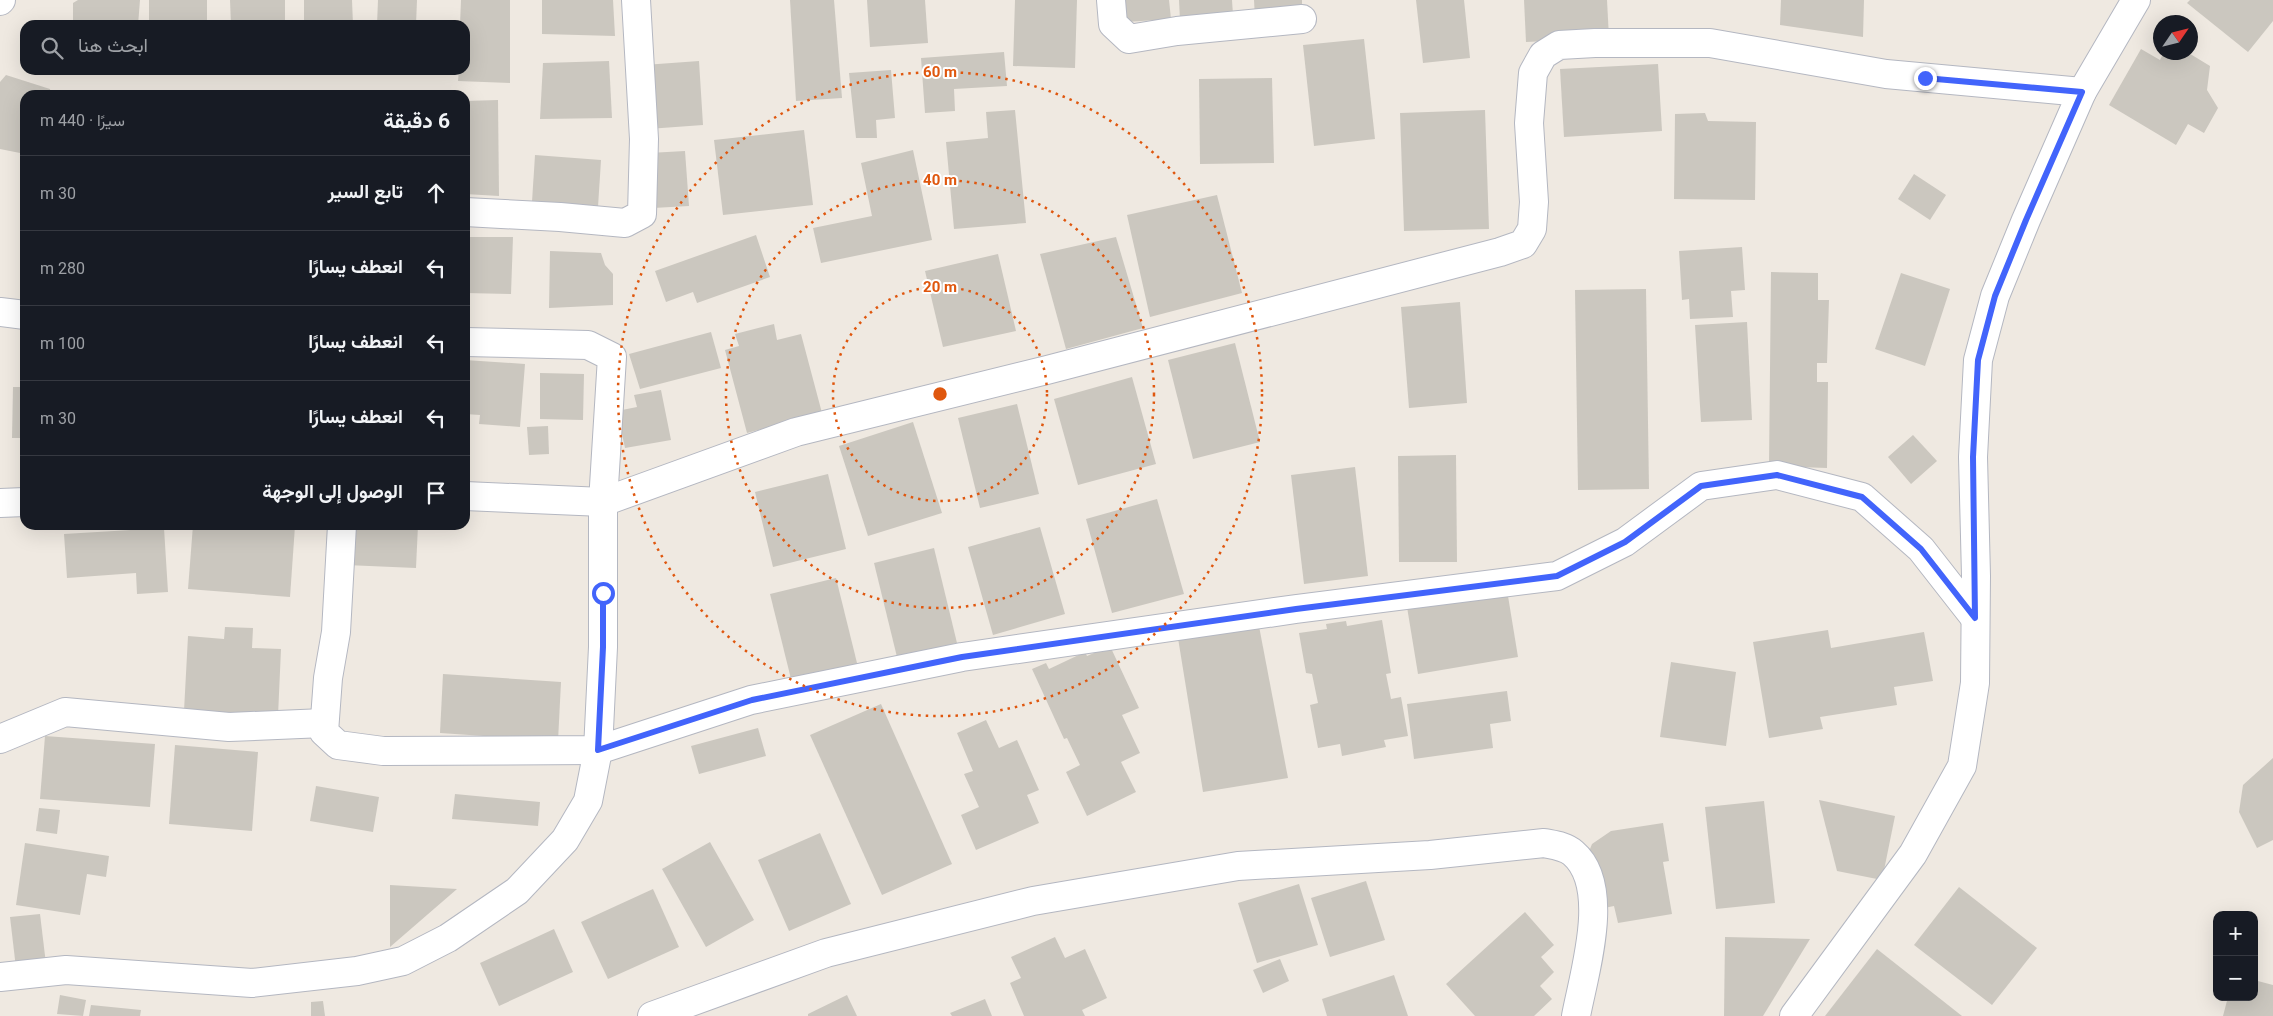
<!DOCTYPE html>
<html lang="ar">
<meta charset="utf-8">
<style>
:root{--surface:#171b24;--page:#242831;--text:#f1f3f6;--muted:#9ea1a6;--line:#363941}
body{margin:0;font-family:Roboto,Vazirmatn,sans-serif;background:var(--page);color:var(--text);direction:rtl}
.controls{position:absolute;right:15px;bottom:15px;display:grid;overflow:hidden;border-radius:10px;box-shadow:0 5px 20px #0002}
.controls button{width:45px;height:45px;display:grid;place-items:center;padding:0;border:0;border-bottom:1px solid var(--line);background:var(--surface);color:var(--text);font:25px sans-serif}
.compass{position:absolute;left:2153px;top:15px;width:45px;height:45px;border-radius:50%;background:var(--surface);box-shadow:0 5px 20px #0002;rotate:55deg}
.stop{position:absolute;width:15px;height:15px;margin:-11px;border:4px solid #4264fb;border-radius:50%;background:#fff}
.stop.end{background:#4264fb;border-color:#fff;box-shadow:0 1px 5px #0008}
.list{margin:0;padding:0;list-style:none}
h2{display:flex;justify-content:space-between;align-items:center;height:65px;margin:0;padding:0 20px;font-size:21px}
h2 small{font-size:16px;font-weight:400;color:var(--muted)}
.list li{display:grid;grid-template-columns:32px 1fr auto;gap:15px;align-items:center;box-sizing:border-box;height:75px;padding:0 20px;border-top:1px solid var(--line)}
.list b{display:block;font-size:19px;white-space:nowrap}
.list em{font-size:16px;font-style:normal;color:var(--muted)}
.icon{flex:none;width:28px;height:28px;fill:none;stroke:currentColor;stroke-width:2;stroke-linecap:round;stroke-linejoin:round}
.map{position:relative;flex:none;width:2273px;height:1016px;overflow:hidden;direction:ltr}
.search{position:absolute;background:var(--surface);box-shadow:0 5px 20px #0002;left:20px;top:20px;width:450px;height:55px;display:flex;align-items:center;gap:12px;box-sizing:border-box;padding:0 18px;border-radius:15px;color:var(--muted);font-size:19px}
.panel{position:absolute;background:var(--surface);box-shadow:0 5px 20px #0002;left:20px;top:90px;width:450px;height:440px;border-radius:15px;direction:rtl}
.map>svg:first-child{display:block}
.building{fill:#cbc7bf}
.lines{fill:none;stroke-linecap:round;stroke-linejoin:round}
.minor-casing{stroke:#b4b7c1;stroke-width:30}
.minor{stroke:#fff;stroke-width:28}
.route{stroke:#4264fb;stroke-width:6}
.ring{fill:none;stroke:#df570e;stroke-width:2.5;stroke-dasharray:2.5 5}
.centre{fill:#df570e;stroke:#fff;stroke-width:2.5}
.ring-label{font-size:15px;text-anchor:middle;font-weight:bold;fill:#df570e;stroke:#fff;stroke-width:4;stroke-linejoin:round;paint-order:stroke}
</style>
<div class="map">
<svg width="2273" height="1016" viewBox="0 0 2273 1016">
<rect width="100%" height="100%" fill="#efe9e1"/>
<g class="building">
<polygon points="78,0 140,0 138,25 73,25 73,3"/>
<rect x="149" y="0" width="58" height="25"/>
<polygon points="230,0 285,0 285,25 231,25"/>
<polygon points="304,0 352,0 353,25 304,25"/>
<polygon points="378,0 417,0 416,25 377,25"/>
<polygon points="461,0 510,0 510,83 458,81 459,70 465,70 465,25 460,25"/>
<polygon points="542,0 613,0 615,36 542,34"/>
<polygon points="790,0 834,0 842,98 796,101"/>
<polygon points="867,0 925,0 928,43 870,47"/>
<polygon points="1015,0 1077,0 1075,68 1013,66"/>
<polygon points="1125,0 1169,0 1171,19 1126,22"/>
<polygon points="1179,0 1232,0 1233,15 1180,20"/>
<polygon points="1254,0 1302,0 1302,18 1255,18"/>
<polygon points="1416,0 1464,0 1470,58 1423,63"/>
<polygon points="1524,0 1607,0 1609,38 1526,42"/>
<polygon points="1781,0 1864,0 1863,37 1780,25"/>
<polygon points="2190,0 2273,0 2273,21 2248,52 2187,3"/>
<polygon points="1364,39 1375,139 1314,146 1303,45"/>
<polygon points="2141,49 2160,60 2164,52 2187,52 2210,66 2207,90 2218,108 2204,133 2188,124 2176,145 2109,105"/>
<polygon points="1004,52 1007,86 954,89 955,111 925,113 921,58"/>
<polygon points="609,61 612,118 540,119 543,63"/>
<polygon points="699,61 703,125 648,129 644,65"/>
<polygon points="1658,64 1662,131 1564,137 1560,69"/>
<polygon points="891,70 895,118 876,120 877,138 856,138 849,73"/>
<polygon points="6,75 50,89 51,95 25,95 25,154 0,149 0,82"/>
<polygon points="1272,78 1274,163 1200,164 1199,79"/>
<rect x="222" y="93" width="35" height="2"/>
<polygon points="498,100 499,196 465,194 465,101"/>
<polygon points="1015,110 1026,223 954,229 946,142 988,138 986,112"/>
<polygon points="1485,110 1489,229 1404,231 1400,113"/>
<polygon points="1705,113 1708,121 1756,122 1755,200 1674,199 1675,114"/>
<polygon points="804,130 813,205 723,215 714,140"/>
<polygon points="913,150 932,240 821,263 813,228 872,216 861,163"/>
<polygon points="685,151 689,206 653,208 649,153"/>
<polygon points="535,155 601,160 598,207 532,202"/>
<polygon points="1914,174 1946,195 1930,220 1898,199"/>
<polygon points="1217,195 1242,293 1150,317 1127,215"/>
<polygon points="756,235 770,277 697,303 693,292 666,302 655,271"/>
<polygon points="465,237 513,237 511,294 465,293"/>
<polygon points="1116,237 1143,328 1066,349 1040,254"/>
<polygon points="1742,247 1745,290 1731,291 1733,317 1690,319 1689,299 1682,300 1679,251"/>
<polygon points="550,251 601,253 605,265 613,274 613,305 549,308"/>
<polygon points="998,254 1016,331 943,347 925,271"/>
<polygon points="1771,272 1818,273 1818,300 1829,300 1827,363 1817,363 1817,382 1828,382 1827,468 1769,466"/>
<polygon points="1901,273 1950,289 1925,366 1875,349"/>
<polygon points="1646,289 1649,489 1578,490 1575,290"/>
<polygon points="1460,302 1467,403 1409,408 1401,307"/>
<polygon points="1747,322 1752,420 1701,422 1695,325"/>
<polygon points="774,324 777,340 801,334 822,413 747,433 725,350 739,346 735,334"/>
<polygon points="711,332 721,368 640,389 629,354"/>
<polygon points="1235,343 1260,442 1193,459 1168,360"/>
<polygon points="465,360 525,364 520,427 479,424 480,415 465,414"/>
<polygon points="540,373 584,374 583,420 540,419"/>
<polygon points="1132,377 1156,464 1078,485 1054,399"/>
<polygon points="13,387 25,387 25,438 12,438"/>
<polygon points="661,390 671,440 625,448 617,411 637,407 634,395"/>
<polygon points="1017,404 1039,494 980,508 958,418"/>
<polygon points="913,422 942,513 868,536 839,446"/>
<polygon points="548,426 549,454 529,455 527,427"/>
<polygon points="1913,435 1937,461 1911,484 1888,457"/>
<polygon points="1456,455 1457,562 1399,562 1398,456"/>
<polygon points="1355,467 1368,576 1304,584 1291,475"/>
<polygon points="828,474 846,549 773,567 755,492"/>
<polygon points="1157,499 1184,594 1112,613 1086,519"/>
<polygon points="193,525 295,526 290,597 188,589"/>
<polygon points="348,525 418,525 416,568 346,565"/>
<polygon points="1040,527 1065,614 993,635 968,547"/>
<polygon points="164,528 168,592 137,594 136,573 67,578 64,534"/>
<polygon points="934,548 957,643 897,657 874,563"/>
<polygon points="836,578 858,667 792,683 770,594"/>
<polygon points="1507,590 1518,657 1418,674 1407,607"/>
<polygon points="1382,620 1391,673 1386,674 1391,699 1401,697 1408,736 1384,740 1386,747 1342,756 1340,744 1318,748 1310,705 1318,703 1312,674 1306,673 1299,633 1327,629 1326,624 1346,621 1347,626"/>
<polygon points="1258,621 1288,778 1203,792 1177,632"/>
<polygon points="225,627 253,628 252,648 281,649 278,716 184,711 188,636 224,639"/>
<polygon points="1828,630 1831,648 1924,632 1933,681 1894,687 1897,705 1820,717 1823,729 1769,738 1753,642"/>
<polygon points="1110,646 1139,708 1122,715 1140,753 1121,762 1136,792 1087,816 1066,772 1080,765 1067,738 1064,739 1032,669 1046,663 1049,669 1085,652 1087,656"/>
<polygon points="1671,662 1736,672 1726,746 1660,737"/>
<polygon points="443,674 561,682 558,741 440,733"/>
<polygon points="1507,691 1511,721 1490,724 1493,748 1414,759 1407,704"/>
<polygon points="881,704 952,864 882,895 810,735"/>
<polygon points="986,720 999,748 1017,740 1039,790 1027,795 1039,823 976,850 961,815 979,807 964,774 973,771 957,733"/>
<polygon points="758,728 766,756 699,774 691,746"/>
<polygon points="45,736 155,744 150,807 40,799"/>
<polygon points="175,745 258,752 252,831 169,824"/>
<polygon points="2273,758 2273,840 2257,848 2239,812 2243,785"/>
<polygon points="316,786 379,797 373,832 310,821"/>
<polygon points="455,794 540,802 538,826 452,819"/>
<polygon points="1819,800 1895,816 1882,880 1837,871"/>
<polygon points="1764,801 1775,903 1716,909 1705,807"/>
<polygon points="39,808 60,810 57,834 36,831"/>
<polygon points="1663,823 1669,861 1663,862 1672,914 1618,923 1614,906 1604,908 1588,854 1592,844 1611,831"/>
<polygon points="820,833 851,904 789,931 758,860"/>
<polygon points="710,842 754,920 706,947 662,869"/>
<polygon points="25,843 109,856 106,877 87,874 80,915 16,905"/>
<polygon points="1366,881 1385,940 1330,957 1311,898"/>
<polygon points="1299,884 1318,945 1257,963 1238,903"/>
<polygon points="390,885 457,889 390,947"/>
<polygon points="1959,887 2037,948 1992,1005 1914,945"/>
<polygon points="653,889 679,947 608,979 581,922"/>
<polygon points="1525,912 1554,945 1541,957 1554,972 1540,986 1552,999 1534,1016 1475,1016 1446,984"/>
<polygon points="40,914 46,964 16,968 10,917"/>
<polygon points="554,929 573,972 499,1006 480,963"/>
<polygon points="1055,937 1065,958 1085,949 1107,998 1082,1010 1085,1016 1024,1016 1010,983 1021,978 1011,957"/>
<polygon points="1725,937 1810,939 1763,1016 1724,1016"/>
<polygon points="1877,949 1962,1016 1825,1016"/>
<polygon points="1280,959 1289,981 1263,993 1253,970"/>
<polygon points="1394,975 1408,1016 1327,1016 1322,999"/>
<polygon points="2254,980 2273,985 2273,1016 2223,1016 2228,997 2254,997"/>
<polygon points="60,995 86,1000 83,1016 57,1014"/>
<polygon points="847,995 857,1016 808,1016 808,1014"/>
<polygon points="985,999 992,1016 952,1016 950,1013"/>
<polygon points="323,1001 325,1016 311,1016 311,1002"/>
<polygon points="91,1005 141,1010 140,1016 89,1016"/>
</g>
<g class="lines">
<g class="minor-casing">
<g id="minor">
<polyline points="1111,0 1113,24 1129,39 1177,31 1302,19"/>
<polyline points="0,1 1,0"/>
<polyline points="465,212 560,217 625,223 642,214 644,139 636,0"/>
<polyline points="0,312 25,315"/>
<polyline points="465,496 603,502 796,432 1047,370 1500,252 1523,244 1532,229 1534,202 1529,123 1533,73 1543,55 1559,45 1595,43 1710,43 1886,74 2082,92"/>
<polyline points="0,503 25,502"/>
<polyline points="342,525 336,632 328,678 324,732 338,745 383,751 598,750 751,700 962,657 1296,609 1557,576 1625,542 1701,486 1777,475 1862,497 1921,549 1975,618"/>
<polyline points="0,739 65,712 229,727 324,723"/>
<polyline points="0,977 66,970 252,983 357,971 403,961 448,938 517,891 565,840 588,801 598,750 603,647 603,502 612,357 588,345 465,342"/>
<path d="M 652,1016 L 826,953 L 1033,901 L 1238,866 L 1430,855 L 1544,843 C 1554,845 1565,846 1573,853 C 1612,886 1584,973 1576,1016"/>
<polyline points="1794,1016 1913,854 1962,766 1975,683 1976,576 1973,457 1978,360 1995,296 2026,220 2082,92 2136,0"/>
</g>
</g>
<use href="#minor" class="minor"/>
</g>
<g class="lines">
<polyline class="route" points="603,593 603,647 598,750 752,700 962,657 1296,609 1557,576 1625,542 1701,486 1777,475 1862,497 1921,549 1975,618 1973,457 1978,360 1995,296 2026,220 2082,92 1925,78"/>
</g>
<g class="ring">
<circle cx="940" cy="394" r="107"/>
<circle cx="940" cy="394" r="214"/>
<circle cx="940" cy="394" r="322"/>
</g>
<circle cx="940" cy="394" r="8" class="centre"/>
<g class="ring-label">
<text x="940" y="77">60 m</text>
<text x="940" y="185">40 m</text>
<text x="940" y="292">20 m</text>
</g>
</svg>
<div class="controls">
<button>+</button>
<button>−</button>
</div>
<svg class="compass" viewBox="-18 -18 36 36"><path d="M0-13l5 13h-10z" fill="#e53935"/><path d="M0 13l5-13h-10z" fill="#9ea1a6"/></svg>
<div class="stop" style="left:603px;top:593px"></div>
<div class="stop end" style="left:1925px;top:78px"></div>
<div class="search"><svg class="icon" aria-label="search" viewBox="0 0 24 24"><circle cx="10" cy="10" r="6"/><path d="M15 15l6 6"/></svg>ابحث هنا</div>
<section class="panel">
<h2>6 دقيقة<small>سيرًا · 440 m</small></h2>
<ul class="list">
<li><svg class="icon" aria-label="ahead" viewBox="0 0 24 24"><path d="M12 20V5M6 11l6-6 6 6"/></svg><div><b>تابع السير</b></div><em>30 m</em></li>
<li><svg class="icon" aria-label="left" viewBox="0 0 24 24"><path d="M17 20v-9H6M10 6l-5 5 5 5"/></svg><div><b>انعطف يسارًا</b></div><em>280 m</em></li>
<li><svg class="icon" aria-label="left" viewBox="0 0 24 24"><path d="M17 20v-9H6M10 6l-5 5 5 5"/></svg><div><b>انعطف يسارًا</b></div><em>100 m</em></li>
<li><svg class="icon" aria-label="left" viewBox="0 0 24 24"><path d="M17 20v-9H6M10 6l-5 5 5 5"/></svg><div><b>انعطف يسارًا</b></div><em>30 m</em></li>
<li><svg class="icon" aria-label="arrive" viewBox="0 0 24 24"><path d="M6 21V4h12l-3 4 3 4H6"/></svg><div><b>الوصول إلى الوجهة</b></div></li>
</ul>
</section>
</div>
